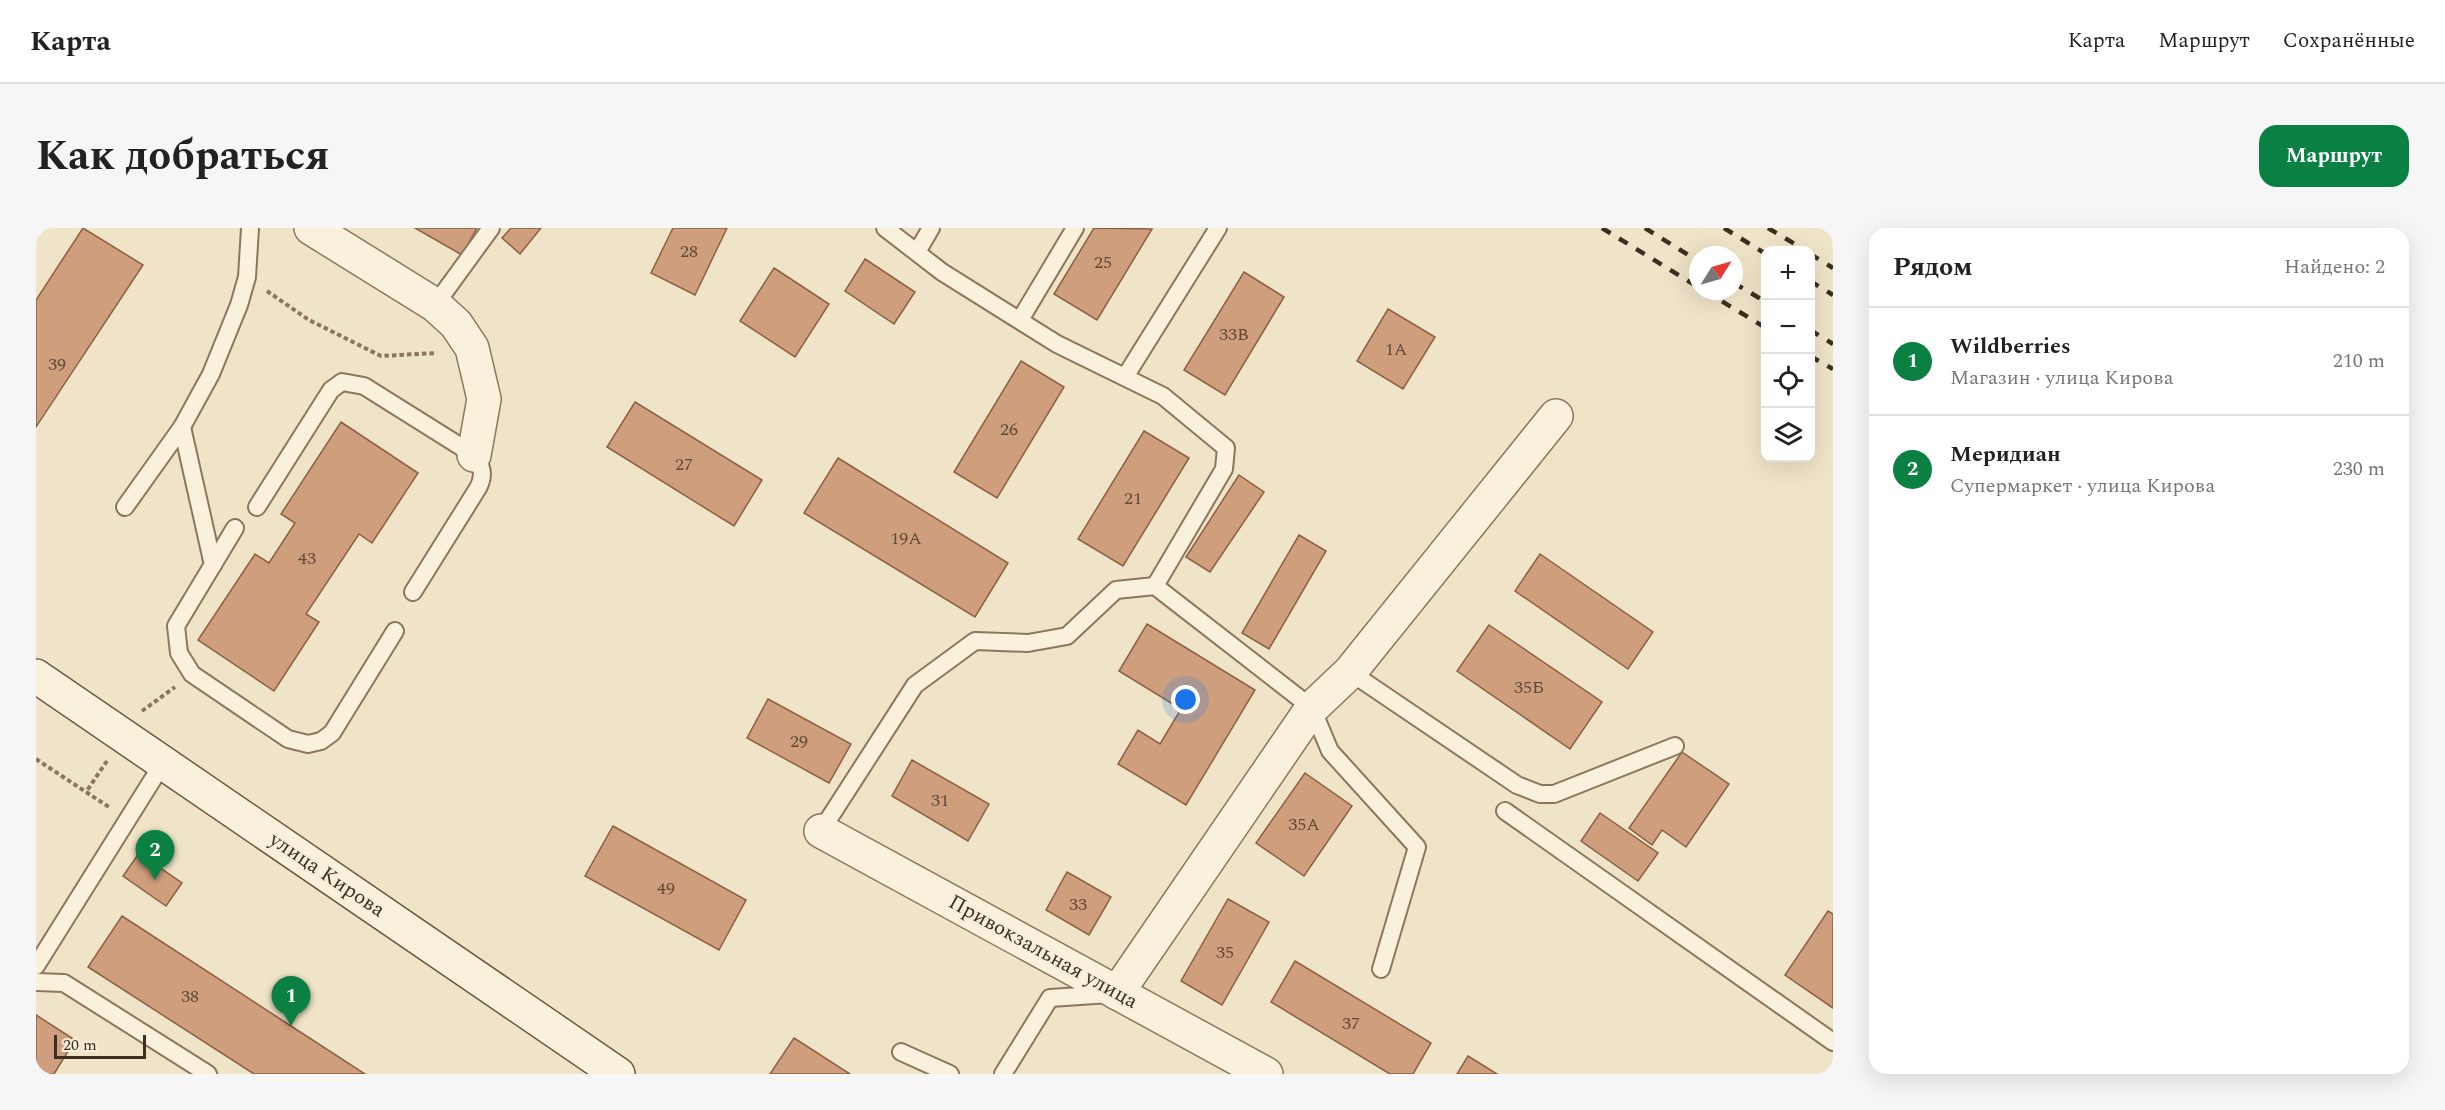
<!DOCTYPE html>
<html lang="ru">
<meta charset="utf-8">
<style>
:root{--surface:#fff;--page:#f6f6f6;--text:#222;--muted:#767676;--line:#e0e0e0;--accent:#0b8043}
body{margin:0;font-family:Spectral,serif;background:var(--page);color:var(--text)}
.controls{position:absolute;right:18px;top:18px;display:grid;overflow:hidden;border-radius:12px;box-shadow:0 6px 24px #0002}
.controls button{width:54px;height:54px;display:grid;place-items:center;padding:0;border:0;border-bottom:2px solid var(--line);background:var(--surface);color:var(--text);font:30px sans-serif}
.compass{position:absolute;left:1653px;top:18px;width:54px;height:54px;border-radius:50%;background:var(--surface);box-shadow:0 6px 24px #0002;rotate:53deg}
.scale{position:absolute;left:18px;bottom:15px;width:92px;box-sizing:border-box;padding-left:6px;border:3px solid #3d2e20;border-top:0;font-size:16px;line-height:21px;white-space:nowrap;color:#3d2e20;-webkit-text-stroke:4px #f7eed8;paint-order:stroke}
.you{position:absolute;left:1150px;top:472px;width:21px;height:21px;margin:-15px;border:4px solid #fff;border-radius:50%;background:#1a73e8;box-shadow:0 0 0 9px #1a73e833}
.badge{display:grid;place-items:center;width:39px;height:39px;border-radius:50%;background:var(--accent);color:#fff;font-size:20px;font-weight:700}
.pin{position:absolute;translate:-50% -50px;filter:drop-shadow(0 2px 3px #0008)}
.pin::after{content:'';position:absolute;top:32px;width:21px;height:18px;background:inherit;clip-path:polygon(0 0,100% 0,50% 100%)}
.list{margin:0;padding:0;list-style:none}
h2{display:flex;justify-content:space-between;align-items:center;height:78px;margin:0;padding:0 24px;font-size:26px}
h2 small{font-size:20px;font-weight:400;color:var(--muted)}
.list li{display:grid;grid-template-columns:39px 1fr auto;gap:18px;align-items:center;box-sizing:border-box;height:108px;padding:0 24px;border-top:2px solid var(--line)}
.list b{display:block;font-size:22px;white-space:nowrap}
.list p{margin:0;font-size:20px;white-space:nowrap;color:var(--muted)}
.list em{font-size:20px;font-style:normal;color:var(--muted)}
.icon{flex:none;width:33px;height:33px;fill:none;stroke:currentColor;stroke-width:2;stroke-linecap:round;stroke-linejoin:round}
.map{position:relative;flex:none;width:1797px;height:846px;overflow:hidden;border-radius:18px}
header{display:flex;align-items:center;gap:36px;box-sizing:border-box;height:84px;padding:0 30px;background:var(--surface);border-bottom:2px solid var(--line)}
header strong{font-size:28px}
nav{display:flex;gap:33px;margin-inline-start:auto;font-size:21px}
.intro{display:flex;align-items:center;justify-content:space-between;box-sizing:border-box;height:144px;padding:0 36px}
h1{margin:0;font-size:42px}
.button{padding:15px 27px;border-radius:18px;background:var(--accent);color:#fff;font-size:21px;font-weight:700}
main{display:flex;gap:36px;padding:0 36px}
aside{flex:1;background:var(--surface);border-radius:18px;box-shadow:0 6px 24px #0002}
.map>svg:first-child{display:block}
.building{fill:#cf9f7d;stroke:#8d5f41;stroke-width:1.5}
.lines{fill:none;stroke-linecap:round;stroke-linejoin:round}
.service-casing{stroke:#8d765c;stroke-width:20}
.minor-casing{stroke:#8d765c;stroke-width:36}
.secondary-casing{stroke:#6f573f;stroke-width:36}
.path{stroke:#8d765c;stroke-width:4;stroke-dasharray:4.5 3;stroke-linecap:butt}
.service{stroke:#faf1dc;stroke-width:16}
.minor{stroke:#faf1dc;stroke-width:33}
.secondary{stroke:#faf1dc;stroke-width:33}
.rail{stroke:#3d2e20;stroke-width:4.5;stroke-dasharray:10 10;stroke-linecap:butt}
.labels{text-anchor:middle;dominant-baseline:central;stroke-width:4.5;stroke-linejoin:round;paint-order:stroke}
.number-label{font-size:18px;fill:#624a37}
.street-label{font-size:21px;fill:#3d2e20;stroke:#f7eed8}
</style>
<header>
<strong>Карта</strong>
<nav><a>Карта</a><a>Маршрут</a><a>Сохранённые</a></nav>
</header>
<div class="intro"><h1>Как добраться</h1><a class="button">Маршрут</a></div>
<main>
<div class="map">
<svg width="1797" height="846" viewBox="0 0 1797 846">
<rect width="100%" height="100%" fill="#f0e4c8"/>
<g class="building">
<polygon points="47,0 107,37 0,199 0,72"/>
<polygon points="379,0 441,0 426,27"/>
<polygon points="475,0 505,0 484,26 466,10"/>
<polygon points="637,0 691,0 659,67 615,45"/>
<polygon points="1058,0 1116,1 1061,92 1018,66"/>
<polygon points="829,31 879,64 858,96 809,63"/>
<polygon points="738,40 793,76 759,129 704,93"/>
<polygon points="1208,44 1248,69 1189,167 1148,142"/>
<polygon points="1352,81 1399,109 1367,161 1321,133"/>
<polygon points="985,133 1028,159 961,270 918,244"/>
<polygon points="599,174 726,252 698,298 571,219"/>
<polygon points="305,194 382,245 336,315 323,306 270,386 283,394 238,463 162,412 219,326 233,335 259,295 245,286"/>
<polygon points="1108,203 1153,230 1087,338 1042,311"/>
<polygon points="802,230 972,335 939,389 768,285"/>
<polygon points="1203,247 1228,264 1174,344 1150,329"/>
<polygon points="1263,307 1290,323 1233,421 1206,405"/>
<polygon points="1504,326 1617,404 1592,441 1479,363"/>
<polygon points="1111,396 1219,462 1150,577 1082,536 1102,502 1124,516 1145,481 1083,443"/>
<polygon points="1453,397 1566,474 1534,521 1421,443"/>
<polygon points="732,471 815,516 793,555 711,510"/>
<polygon points="1646,524 1693,556 1650,619 1626,602 1616,617 1593,600"/>
<polygon points="876,532 953,576 932,613 856,568"/>
<polygon points="1269,545 1316,578 1268,648 1220,615"/>
<polygon points="1564,585 1622,625 1602,653 1545,613"/>
<polygon points="577,598 710,672 683,722 549,648"/>
<polygon points="103,625 146,655 130,678 87,648"/>
<polygon points="1031,644 1075,669 1053,707 1010,682"/>
<polygon points="1192,671 1233,694 1186,777 1145,753"/>
<polygon points="1792,683 1797,686 1797,780 1749,747"/>
<polygon points="86,688 255,798 329,846 218,846 52,739"/>
<polygon points="1259,733 1395,815 1377,846 1354,846 1235,774"/>
<polygon points="0,787 39,812 18,846 10,846 0,840"/>
<polygon points="758,810 814,846 734,846"/>
<polygon points="1432,828 1461,846 1421,846"/>
</g>
<g class="lines">
<g class="service-casing">
<g id="service">
<polyline points="849,0 906,44 1021,116 1127,168 1190,220 1188,241 1119,358"/>
<polyline points="881,24 895,0"/>
<polyline points="399,77 455,0"/>
<polyline points="984,92 1039,0"/>
<polyline points="1089,149 1182,0"/>
<polyline points="146,199 177,337"/>
<polyline points="89,279 146,199 175,146 203,77 211,49 214,0"/>
<path d="M 221,279 L 295,162 L 306,154 L 328,158 L 438,227 C 446,238 449,247 442,260 L 377,364"/>
<polyline points="199,300 140,398 143,425 156,446 252,511 272,516 285,513 296,505 359,403"/>
<polyline points="1314,444 1481,557 1504,566 1518,566 1639,518"/>
<polyline points="1469,583 1797,814"/>
<polyline points="785,603 879,457 939,413 992,415 1031,408 1080,362 1119,358 1276,480 1294,523 1381,619 1345,741"/>
<polyline points="0,738 127,535"/>
<polyline points="0,754 28,755 172,846"/>
<polyline points="865,824 914,846"/>
<polyline points="967,846 1014,770 1074,766"/>
</g>
</g>
<g class="minor-casing">
<g id="minor">
<polyline points="275,0 399,77 420,96 436,120 448,171 438,227"/>
<polyline points="785,603 1230,846"/>
<polyline points="1081,765 1276,480 1314,444 1520,188"/>
</g>
</g>
<g class="secondary-casing">
<polyline id="secondary" points="0,448 582,846"/>
</g>
<g class="path">
<polyline points="231,63 273,92 345,128 401,125"/>
<polyline points="106,483 139,459"/>
<polyline points="0,531 50,564"/>
<polyline points="71,533 50,564 73,579"/>
</g>
<use href="#service" class="service"/>
<use href="#minor" class="minor"/>
<use href="#secondary" class="secondary"/>
<g class="rail">
<polyline points="1566,0 1662,59"/>
<polyline points="1609,0 1662,33"/>
<polyline points="1688,0 1730,26"/>
<polyline points="1732,0 1769,22"/>
<polyline points="1774,26 1797,40"/>
<polyline points="1774,53 1797,67"/>
<polyline points="1698,55 1730,74"/>
<polyline points="1669,63 1730,100"/>
<polyline points="1774,102 1797,116"/>
<polyline points="1774,128 1797,141"/>
</g>
</g>
<g class="labels">
<g class="number-label">
<text x="653" y="23">28</text>
<text x="1067" y="34">25</text>
<text x="1198" y="106">33В</text>
<text x="1360" y="121">1А</text>
<text x="21" y="136">39</text>
<text x="973" y="201">26</text>
<text x="648" y="236">27</text>
<text x="1097" y="270">21</text>
<text x="870" y="310">19А</text>
<text x="271" y="330">43</text>
<text x="1493" y="459">35Б</text>
<text x="763" y="513">29</text>
<text x="904" y="572">31</text>
<text x="1268" y="596">35А</text>
<text x="630" y="660">49</text>
<text x="1042" y="676">33</text>
<text x="1189" y="724">35</text>
<text x="154" y="768">38</text>
<text x="1315" y="795">37</text>
</g>
<g class="street-label">
<text transform="translate(291 647) rotate(34)">улица Кирова</text>
<text transform="translate(1007 724) rotate(29)">Привокзальная улица</text>
</g>
</g>
</svg>
<div class="controls">
<button>+</button>
<button>−</button>
<button><svg class="icon" aria-label="locate" viewBox="0 0 24 24"><circle cx="12" cy="12" r="6"/><path d="M12 2v4M12 18v4M2 12h4M18 12h4"/></svg></button>
<button><svg class="icon" aria-label="layers" viewBox="0 0 24 24"><path d="M12 4l9 5-9 5-9-5zM3 14l9 5 9-5"/></svg></button>
</div>
<svg class="compass" viewBox="-18 -18 36 36"><path d="M0-13l5 13h-10z" fill="#e53935"/><path d="M0 13l5-13h-10z" fill="#767676"/></svg>
<div class="scale">20 m</div>
<div class="you"></div>
<div class="pin badge" style="left:255px;top:798px">1</div>
<div class="pin badge" style="left:119px;top:652px">2</div>
</div>
<aside>
<h2>Рядом<small>Найдено: 2</small></h2>
<ul class="list">
<li><span class="badge">1</span><div><b>Wildberries</b><p>Магазин · улица Кирова</p></div><em>210 m</em></li>
<li><span class="badge">2</span><div><b>Меридиан</b><p>Супермаркет · улица Кирова</p></div><em>230 m</em></li>
</ul>
</aside>
</main>
